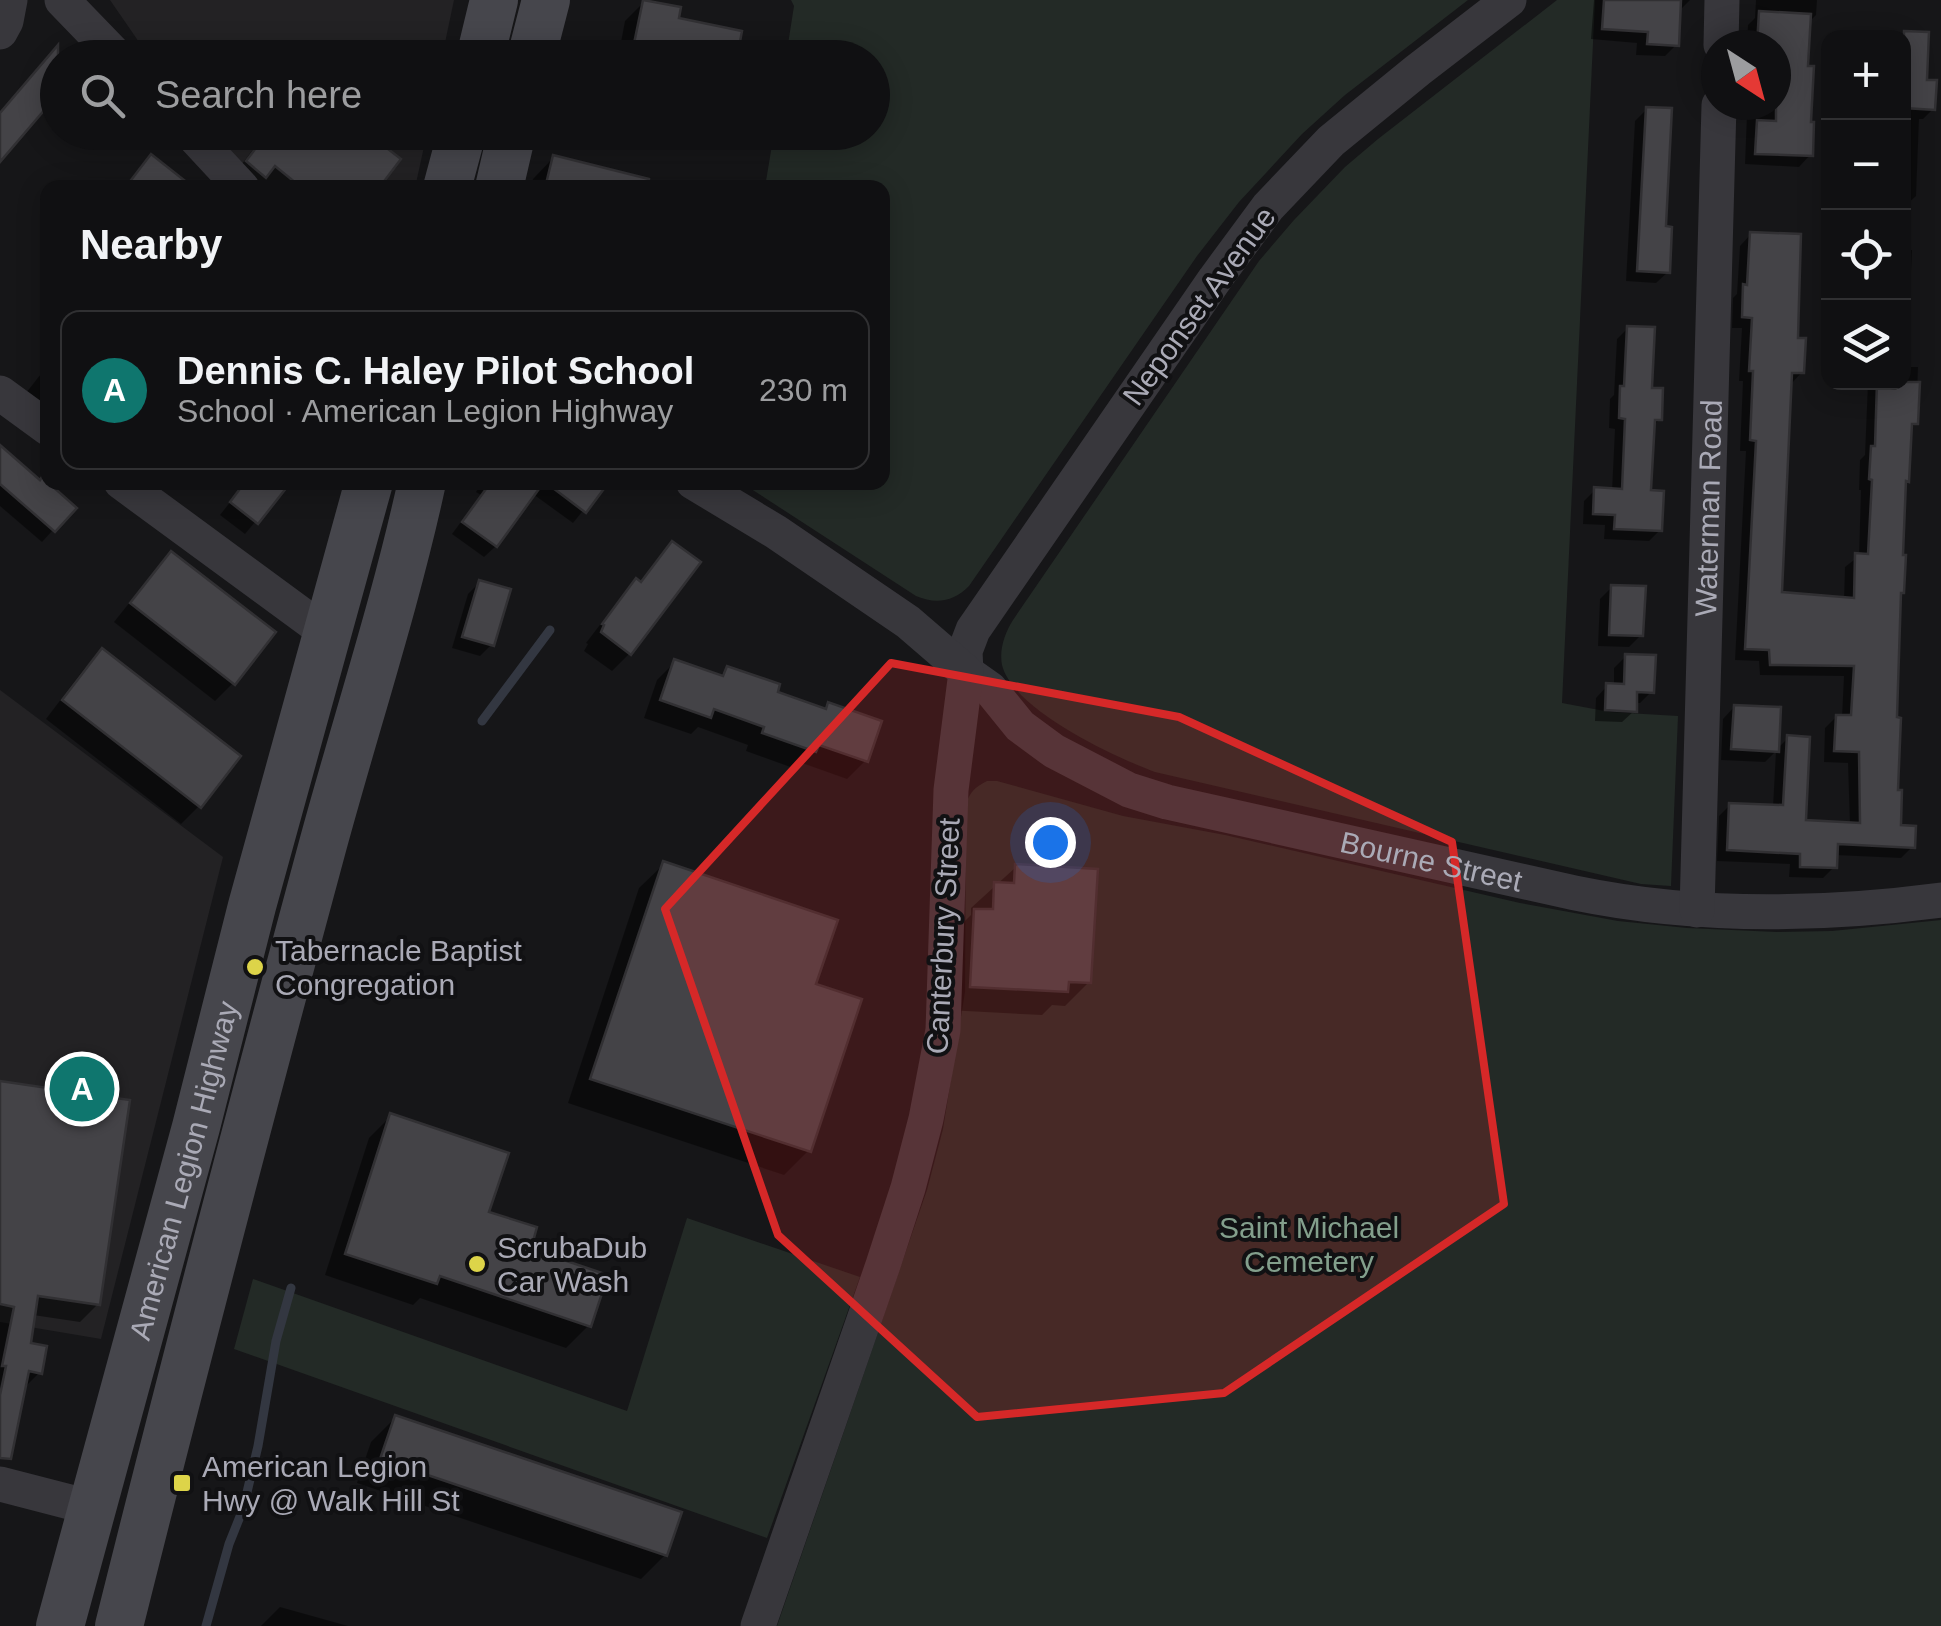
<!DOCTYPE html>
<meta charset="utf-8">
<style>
:root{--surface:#101012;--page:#19191b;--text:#f1f3f6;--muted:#9c9d9f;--line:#303032;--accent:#0f766e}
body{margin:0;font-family:Arial,sans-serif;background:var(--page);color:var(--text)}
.controls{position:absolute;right:30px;top:30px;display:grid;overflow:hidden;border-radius:20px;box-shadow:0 5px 25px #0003}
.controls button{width:90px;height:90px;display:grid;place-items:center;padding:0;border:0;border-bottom:2px solid var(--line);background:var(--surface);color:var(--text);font:50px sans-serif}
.compass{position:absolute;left:1701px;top:30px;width:90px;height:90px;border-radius:50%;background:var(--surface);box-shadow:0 5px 25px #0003;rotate:144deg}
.you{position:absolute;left:1050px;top:842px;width:35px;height:35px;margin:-25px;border:8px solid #fff;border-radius:50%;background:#1a73e8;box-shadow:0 0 0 15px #1a73e833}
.badge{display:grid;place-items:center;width:65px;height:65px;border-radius:50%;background:var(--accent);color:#fff;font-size:32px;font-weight:700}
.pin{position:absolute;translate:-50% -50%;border:5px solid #fff;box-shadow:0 2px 10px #0006}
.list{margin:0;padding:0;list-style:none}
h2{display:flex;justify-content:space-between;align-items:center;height:130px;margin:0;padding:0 40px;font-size:42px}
h2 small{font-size:32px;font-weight:400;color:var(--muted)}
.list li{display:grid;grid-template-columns:65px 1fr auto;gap:30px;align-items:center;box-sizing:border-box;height:160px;margin:0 20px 20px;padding:0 20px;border:2px solid var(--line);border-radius:20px}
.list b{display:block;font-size:38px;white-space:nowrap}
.list p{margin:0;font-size:32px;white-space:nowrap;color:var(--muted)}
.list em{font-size:32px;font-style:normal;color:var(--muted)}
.icon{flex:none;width:55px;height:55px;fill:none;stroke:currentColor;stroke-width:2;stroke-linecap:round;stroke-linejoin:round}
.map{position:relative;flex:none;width:1941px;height:1626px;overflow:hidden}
.search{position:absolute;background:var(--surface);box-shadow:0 5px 25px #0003;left:40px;top:40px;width:850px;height:110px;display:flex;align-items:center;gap:25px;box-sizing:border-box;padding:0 35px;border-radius:55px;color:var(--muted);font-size:38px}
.panel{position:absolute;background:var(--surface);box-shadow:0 5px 25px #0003;left:40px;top:180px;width:850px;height:310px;border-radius:20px}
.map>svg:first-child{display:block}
.built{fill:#232224}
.green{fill:#232a26}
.shadow{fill:#0007}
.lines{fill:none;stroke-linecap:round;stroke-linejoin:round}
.stream{stroke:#333741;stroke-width:9}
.building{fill:#444347;stroke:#313033;stroke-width:2.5}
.street{stroke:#38373c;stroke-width:35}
.secondary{stroke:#46464c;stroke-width:48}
.marked{fill:#d62828;fill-opacity:0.2;stroke:#d62828;stroke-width:8;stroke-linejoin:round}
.poi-dot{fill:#ddd449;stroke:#111113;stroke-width:4}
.labels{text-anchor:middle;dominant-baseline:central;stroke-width:8;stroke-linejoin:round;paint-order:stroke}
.street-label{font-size:30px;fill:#aaaab6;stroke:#111113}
.poi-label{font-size:30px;fill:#aaaab6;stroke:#111113;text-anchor:start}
.park-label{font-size:30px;fill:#839f8c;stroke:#111113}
</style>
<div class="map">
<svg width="1941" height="1626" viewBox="0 0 1941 1626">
<rect width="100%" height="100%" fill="#161618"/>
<g class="built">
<polygon points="110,0 454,0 442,57 150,58"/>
<polygon points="210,133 427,133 415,188 257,187"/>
<polygon points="0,690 223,857 101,1339 0,1322"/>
</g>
<g class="green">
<path d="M 791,0 L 1468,0 L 1345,95 L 1302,134 L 1239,202 L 1197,256 L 969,586 C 954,601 937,605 916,596 L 742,483 L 882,482 L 882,188 L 765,187 L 774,133 L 872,132 L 872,58 L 786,57 L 794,6 Z"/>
<path d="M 1557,0 L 1595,0 L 1562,703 L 1610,712 L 1678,716 L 1671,886 L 1641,884 L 1155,772 C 1115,757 1013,710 1002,665 C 999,649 1005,633 1013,620 L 1259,261 L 1294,220 L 1345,167 L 1378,139 Z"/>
<path d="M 987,781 L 997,781 L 1123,816 L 1225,835 L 1520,903 L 1618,921 L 1687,928 L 1777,932 L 1832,931 L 1941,920 L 1941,1626 L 777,1626 L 927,1190 L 943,1129 L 965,992 L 966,804 C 970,792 975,787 987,781 Z"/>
<polygon points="687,1218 860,1277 767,1538 234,1349 253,1279 627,1411"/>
</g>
<g class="shadow">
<polygon points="1594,0 1690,0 1678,12 1676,45 1665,56 1636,55 1637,43 1591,39"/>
<polygon points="1756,0 1817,0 1816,15 1808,23 1806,68 1810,155 1799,167 1745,164 1747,114 1743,114 1744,105 1776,105 1776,45 1747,45 1748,25 1755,18"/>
<polygon points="643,3 676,20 735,58 618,58 625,21"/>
<polygon points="1892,33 1926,35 1924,82 1933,109 1923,119 1919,119 1916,196 1905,206 1904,38 1888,38"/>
<polygon points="1647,109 1668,272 1656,283 1626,281 1635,121"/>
<polygon points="266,132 362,132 376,188 262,188 257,184 230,180"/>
<polygon points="554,157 628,188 531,188 533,179"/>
<polygon points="1751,234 1795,340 1802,372 1791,384 1779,594 1844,600 1845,567 1859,556 1861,490 1859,490 1860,460 1865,455 1868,382 1904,382 1904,367 1918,367 1916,423 1909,430 1907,480 1904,484 1895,792 1898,827 1913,846 1901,858 1835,855 1834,867 1823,878 1789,877 1790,864 1717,861 1719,816 1730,805 1773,807 1776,751 1765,762 1721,760 1723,719 1734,707 1777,749 1788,738 1804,823 1850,825 1848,763 1824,762 1825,728 1836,717 1842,717 1844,676 1760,675 1759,661 1735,660 1746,451 1740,451 1743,381 1739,381 1742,328 1732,328 1733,298 1737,294 1740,246"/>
<polygon points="1904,250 1912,250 1910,296 1904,303"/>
<polygon points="1628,328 1660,419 1652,427 1649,492 1660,530 1649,541 1604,539 1605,525 1583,524 1584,501 1595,490 1612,491 1615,429 1609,428 1610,399 1614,395 1617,339"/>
<polygon points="48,365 48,410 26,393"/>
<polygon points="0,448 73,508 42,542 0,506"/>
<polygon points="246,482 288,482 245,534 220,515"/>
<polygon points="482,482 606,482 573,523 533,494 496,546 484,557 452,534 481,495 476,492"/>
<polygon points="673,544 629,654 612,671 584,651 588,644 586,643 619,600 637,582 639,584 655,562"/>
<polygon points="171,554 233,683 215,701 114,622 154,572"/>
<polygon points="480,582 491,645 480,656 452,648 468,594"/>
<polygon points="1612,587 1641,635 1629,647 1598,646 1600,599"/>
<polygon points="102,652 199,806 181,824 46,719 84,669"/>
<polygon points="1626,656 1651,692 1640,703 1634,703 1634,711 1622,722 1595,721 1596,698 1607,686 1614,686 1614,668"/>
<polygon points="675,662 719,677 727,669 774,694 823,711 829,705 865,761 847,779 802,763 796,769 746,751 748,745 698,727 691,734 644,718 657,680"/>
<polygon points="664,864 813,986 808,1151 784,1175 568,1103 639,888"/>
<polygon points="1016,867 1089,982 1065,1006 1052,1005 1042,1015 947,1010 951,935 971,915 971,908"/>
<polygon points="0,1084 98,1304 80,1322 33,1315 29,1345 39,1373 23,1389 0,1436"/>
<polygon points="391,1116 486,1214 528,1251 588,1326 566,1348 420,1298 413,1305 325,1275 369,1138"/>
<polygon points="395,1418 665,1555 641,1579 357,1483 371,1442"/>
<polygon points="280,1607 348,1626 261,1626"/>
</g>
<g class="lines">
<g class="stream">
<polyline points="482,721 550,630"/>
<polyline points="206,1626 229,1544 243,1509 258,1446 276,1341 291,1288"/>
</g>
</g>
<g class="building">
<polygon points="643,0 681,7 679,18 742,31 737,58 631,58"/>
<polygon points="1604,0 1681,0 1679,46 1647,44 1648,32 1602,29"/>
<polygon points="1759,11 1811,14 1808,66 1814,66 1811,122 1814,122 1813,156 1755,154 1757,120 1776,121 1776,45 1757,45"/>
<polygon points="1904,31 1929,32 1927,80 1937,80 1935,110 1904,108"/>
<polygon points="58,45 58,94 0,162 0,113"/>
<polygon points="1646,107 1672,108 1666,226 1672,227 1670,273 1637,271"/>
<polygon points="268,132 366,132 401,159 379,188 302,188 275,166 266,178 246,161"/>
<polygon points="151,154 194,188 125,188"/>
<polygon points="553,155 649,179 648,188 545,188"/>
<polygon points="1750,232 1801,234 1798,338 1806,338 1804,373 1792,373 1782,592 1854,598 1855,553 1868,554 1872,480 1869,479 1871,446 1875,446 1877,382 1920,382 1918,424 1912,424 1909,482 1906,481 1903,555 1906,555 1904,593 1901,593 1897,717 1901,718 1898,790 1902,790 1901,825 1916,826 1915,848 1838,844 1837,868 1800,867 1800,854 1727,850 1729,803 1783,805 1787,735 1810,737 1806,820 1860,823 1859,752 1834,751 1836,715 1851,715 1854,666 1770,665 1769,650 1745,649 1756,441 1750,440 1753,371 1749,371 1752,318 1742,317 1743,284 1747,285"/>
<polygon points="1627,326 1655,327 1652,388 1663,388 1662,420 1655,420 1651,490 1664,491 1662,531 1614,529 1615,515 1593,514 1594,487 1622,489 1625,419 1619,418 1620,386 1624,386"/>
<polygon points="0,445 40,480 42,477 77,508 55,532 0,484"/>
<polygon points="245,482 291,482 258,524 230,502"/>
<polygon points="491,482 544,482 497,547 462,522"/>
<polygon points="545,482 609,482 586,513"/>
<polygon points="672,541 701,562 631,655 601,632 604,625 602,624 636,578 641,582"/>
<polygon points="171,551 276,632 235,685 130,603"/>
<polygon points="479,580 511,589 494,646 462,637"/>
<polygon points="1611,585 1646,586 1643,636 1609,635"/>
<polygon points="102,648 241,756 201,808 62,700"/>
<polygon points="1625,654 1656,655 1654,693 1637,692 1637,712 1605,710 1606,683 1624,684"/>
<polygon points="674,659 723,676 727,666 780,684 778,692 826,709 828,702 882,721 868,762 819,745 816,752 762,733 764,727 714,709 711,718 660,700"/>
<polygon points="1734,705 1781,707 1779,752 1731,749"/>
<polygon points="663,861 838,920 816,984 862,999 811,1152 590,1079"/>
<polygon points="1015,864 1098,869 1091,983 1069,982 1068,992 970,987 974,909 993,909 994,882 1014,883"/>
<polygon points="0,1081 130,1100 100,1305 38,1296 31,1343 47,1346 42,1374 29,1371 11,1459 0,1458 0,1395 6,1366 2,1366 14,1307 0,1304"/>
<polygon points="390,1113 509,1153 489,1212 537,1227 531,1249 608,1275 591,1327 440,1276 437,1284 345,1254"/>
<polygon points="395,1415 682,1512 667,1556 380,1459"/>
</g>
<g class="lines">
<g class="street">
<polyline points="62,0 118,58"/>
<path id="s1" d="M 1509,0 L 1418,70 L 1331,141 L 1268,207 L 1215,279 L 973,630 L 965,651 L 966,672 L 990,689 L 1020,726 L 1054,751 L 1129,790 L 1167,802 L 1575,893 C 1696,918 1819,916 1941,900"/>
<polyline points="0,32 6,21 10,0"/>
<polyline points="1721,45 1722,0"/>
<polyline points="190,132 242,188"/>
<polyline points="0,393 48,428"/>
<polyline points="121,482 328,634"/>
<polyline points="693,482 776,532 908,622 966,672 951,790 943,1030 926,1119 908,1188 883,1265 758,1626"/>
<path id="s2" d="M 1697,910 L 1719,105"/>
<polyline points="0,1484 93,1508"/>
</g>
<g class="secondary">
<polyline points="480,58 494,0"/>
<polyline points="531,58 546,0"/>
<polyline points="447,188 462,132"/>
<polyline points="499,188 512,132"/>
<path id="s3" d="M 60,1626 L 196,1127 L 252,906 L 369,482"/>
<path d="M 119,1626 C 184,1366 252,1107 322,848 C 355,726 395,606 422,482"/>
</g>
</g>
<path class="marked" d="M 891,663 L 1179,717 L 1452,842 L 1504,1204 L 1224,1393 L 977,1417 L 778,1235 L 665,909 Z"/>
<g class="poi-dot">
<circle cx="255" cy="967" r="10"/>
<circle cx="477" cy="1264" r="10"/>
<rect x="172" y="1473" width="20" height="20" rx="5"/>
</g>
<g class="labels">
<g class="street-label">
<text transform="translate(1199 306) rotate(-54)">Neponset Avenue</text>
<text stroke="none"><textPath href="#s2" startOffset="402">Waterman Road</textPath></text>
<text stroke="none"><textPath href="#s1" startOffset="1392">Bourne Street</textPath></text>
<text transform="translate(943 936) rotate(-87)">Canterbury Street</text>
<text stroke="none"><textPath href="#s3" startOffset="472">American Legion Highway</textPath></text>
</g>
<g class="poi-label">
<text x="275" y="950">Tabernacle Baptist<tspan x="275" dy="34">Congregation</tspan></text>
<text x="497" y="1247">ScrubaDub<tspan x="497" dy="34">Car Wash</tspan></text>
<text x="202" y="1466">American Legion<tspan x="202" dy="34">Hwy @ Walk Hill St</tspan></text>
</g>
<g class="park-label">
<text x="1309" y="1227">Saint Michael<tspan x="1309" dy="34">Cemetery</tspan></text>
</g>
</g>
</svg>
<div class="controls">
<button>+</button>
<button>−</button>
<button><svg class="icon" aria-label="locate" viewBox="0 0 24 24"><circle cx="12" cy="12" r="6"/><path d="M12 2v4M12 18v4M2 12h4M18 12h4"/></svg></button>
<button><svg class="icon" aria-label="layers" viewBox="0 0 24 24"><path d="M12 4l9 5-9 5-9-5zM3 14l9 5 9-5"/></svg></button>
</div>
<svg class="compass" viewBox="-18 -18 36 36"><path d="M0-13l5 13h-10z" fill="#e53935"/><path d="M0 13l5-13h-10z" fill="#9c9d9f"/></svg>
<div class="you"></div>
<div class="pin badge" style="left:82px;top:1089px">A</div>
<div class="search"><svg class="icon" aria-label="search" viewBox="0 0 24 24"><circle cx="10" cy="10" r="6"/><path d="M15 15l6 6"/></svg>Search here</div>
<section class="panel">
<h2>Nearby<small></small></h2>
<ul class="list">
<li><span class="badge">A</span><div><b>Dennis C. Haley Pilot School</b><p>School · American Legion Highway</p></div><em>230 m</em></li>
</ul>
</section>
</div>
